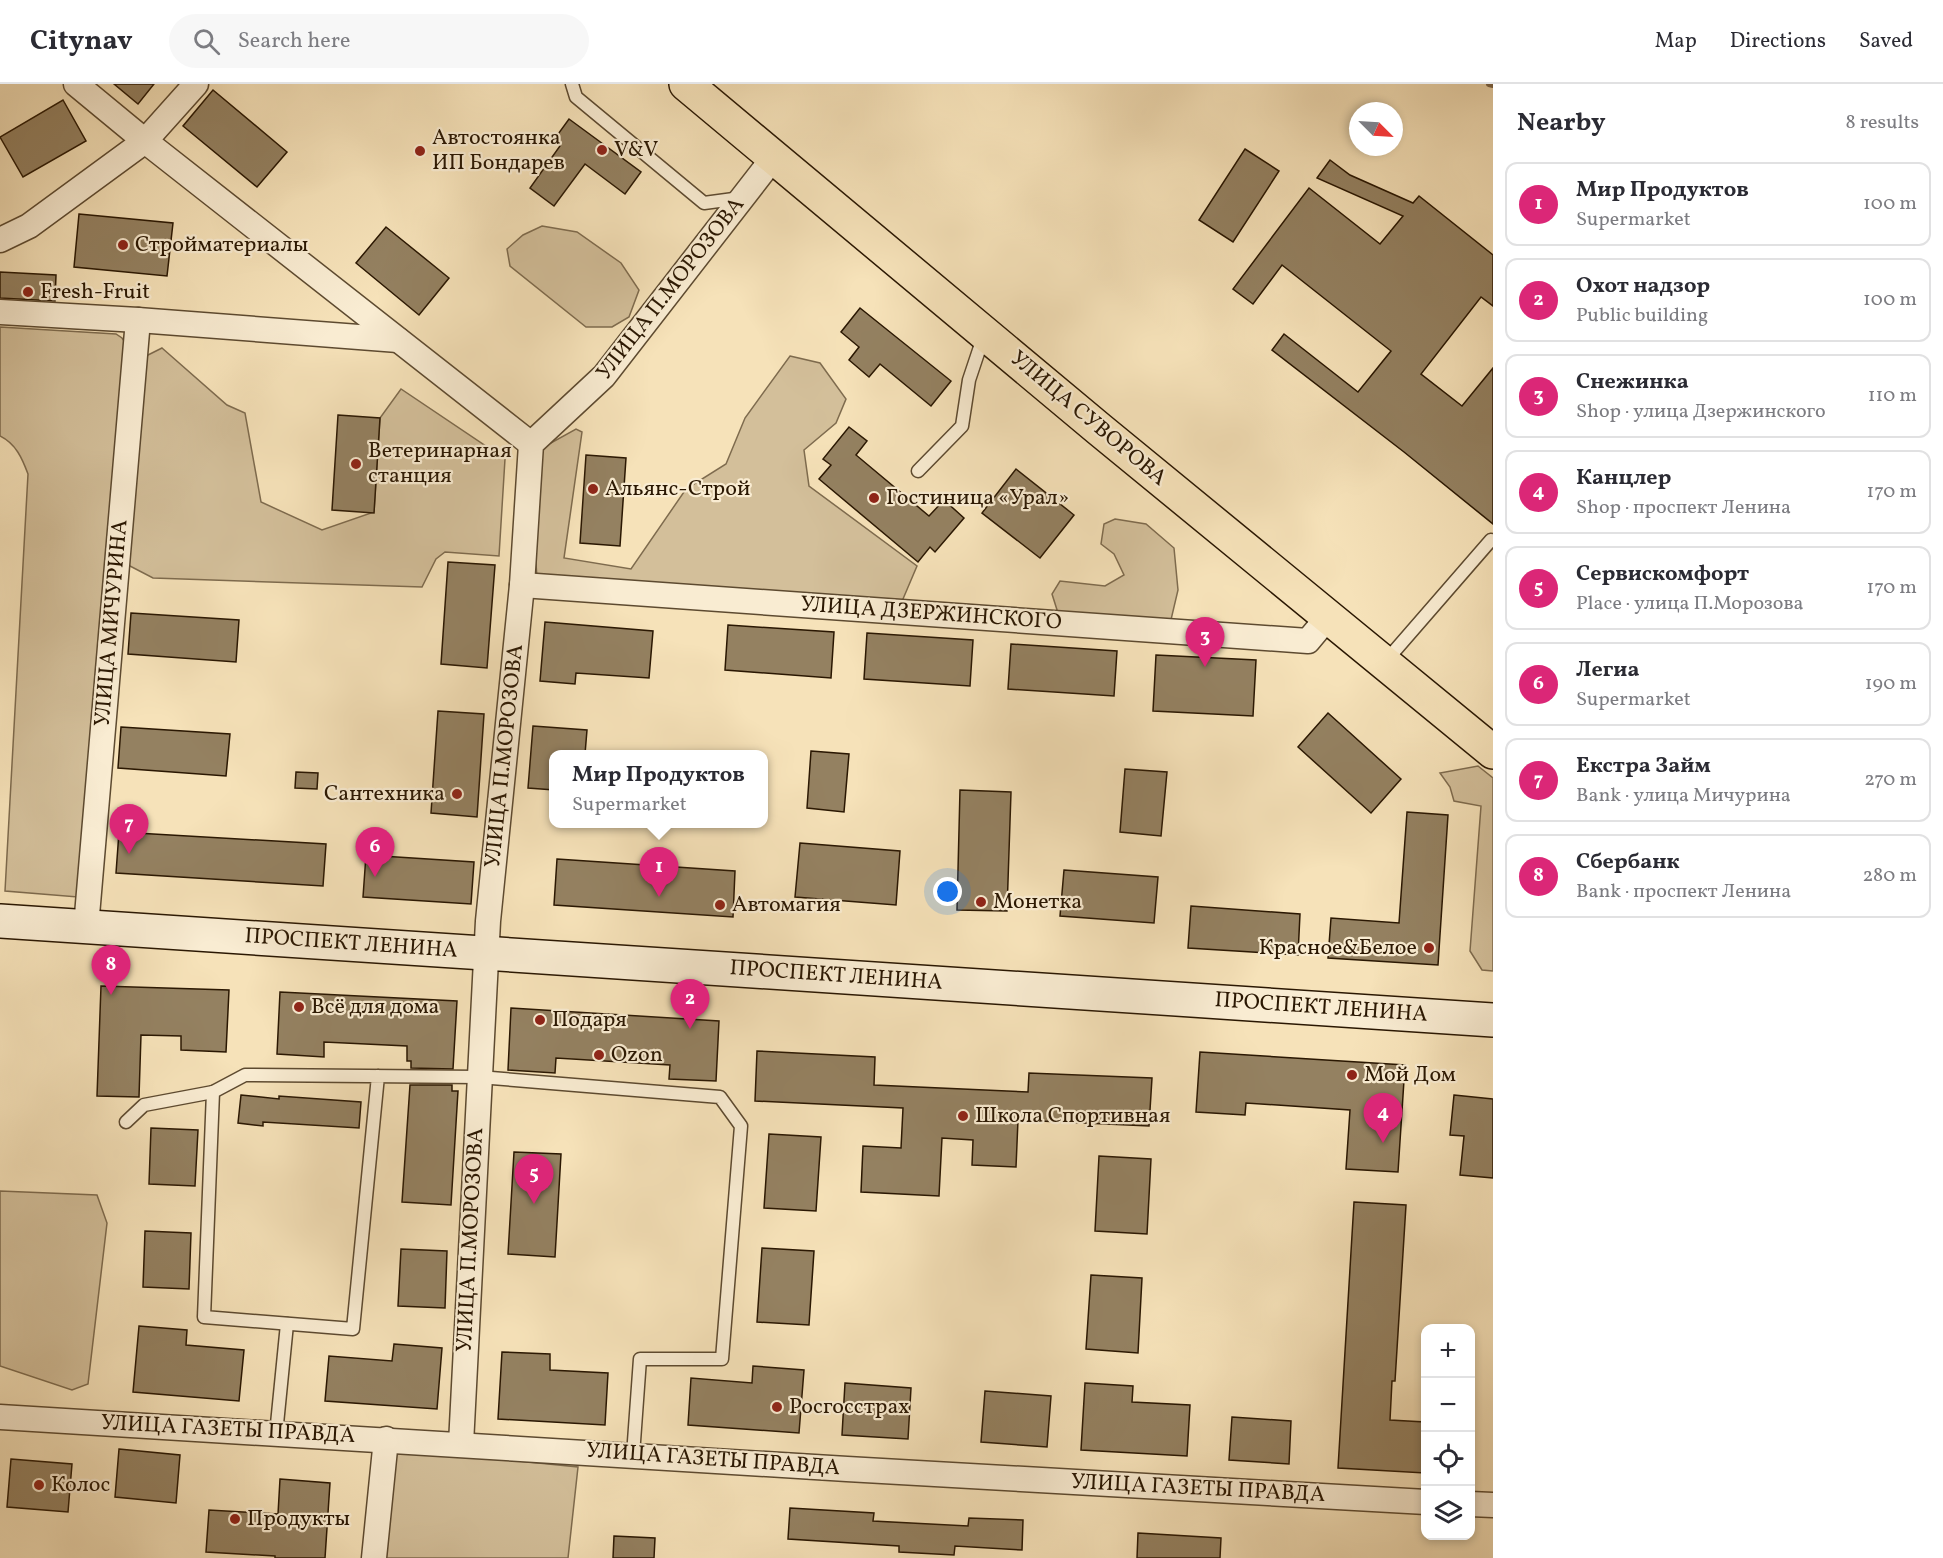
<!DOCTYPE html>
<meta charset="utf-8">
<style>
:root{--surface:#fff;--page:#f7f7f7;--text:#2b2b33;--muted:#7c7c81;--line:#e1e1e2;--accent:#db2777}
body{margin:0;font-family:Vollkorn,serif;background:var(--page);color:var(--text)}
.controls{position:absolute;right:18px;bottom:18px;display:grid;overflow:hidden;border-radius:12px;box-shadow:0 3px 9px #0003}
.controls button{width:54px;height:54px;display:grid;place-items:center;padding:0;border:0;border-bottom:2px solid var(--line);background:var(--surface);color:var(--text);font:30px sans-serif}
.compass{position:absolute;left:1349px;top:18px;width:54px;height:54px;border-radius:50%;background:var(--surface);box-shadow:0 3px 9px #0003;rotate:114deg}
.you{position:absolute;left:948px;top:808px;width:21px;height:21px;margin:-15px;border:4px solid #fff;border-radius:50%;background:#1a73e8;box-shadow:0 0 0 9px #1a73e833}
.badge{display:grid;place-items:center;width:39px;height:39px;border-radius:50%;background:var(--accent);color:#fff;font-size:20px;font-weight:700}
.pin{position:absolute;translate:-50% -50px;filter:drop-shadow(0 2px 3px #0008)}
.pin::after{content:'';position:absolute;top:32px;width:21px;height:18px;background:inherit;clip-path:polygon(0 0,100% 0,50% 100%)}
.popup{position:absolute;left:549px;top:666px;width:219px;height:78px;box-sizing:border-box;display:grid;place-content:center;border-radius:12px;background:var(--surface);filter:drop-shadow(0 2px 4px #0005);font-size:20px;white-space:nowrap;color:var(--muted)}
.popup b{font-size:22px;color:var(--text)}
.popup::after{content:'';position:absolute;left:50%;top:100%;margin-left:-12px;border:12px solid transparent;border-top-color:var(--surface)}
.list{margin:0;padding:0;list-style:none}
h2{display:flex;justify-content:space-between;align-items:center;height:78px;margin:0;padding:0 24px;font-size:26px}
h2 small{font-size:20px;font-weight:400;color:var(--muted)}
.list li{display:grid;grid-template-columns:39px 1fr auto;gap:18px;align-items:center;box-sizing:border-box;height:84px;margin:0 12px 12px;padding:0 12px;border:2px solid var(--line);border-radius:12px}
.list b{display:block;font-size:22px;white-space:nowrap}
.list p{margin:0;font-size:20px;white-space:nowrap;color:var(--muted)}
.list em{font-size:20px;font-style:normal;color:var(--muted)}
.icon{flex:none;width:33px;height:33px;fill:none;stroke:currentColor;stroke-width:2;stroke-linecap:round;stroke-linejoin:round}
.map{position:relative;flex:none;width:1493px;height:1474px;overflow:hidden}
header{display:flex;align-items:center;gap:36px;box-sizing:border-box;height:84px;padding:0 30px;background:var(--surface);border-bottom:2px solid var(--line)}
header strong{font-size:28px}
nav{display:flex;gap:33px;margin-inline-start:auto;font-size:21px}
.search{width:420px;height:54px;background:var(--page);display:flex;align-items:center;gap:15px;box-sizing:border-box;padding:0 21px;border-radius:33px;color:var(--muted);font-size:22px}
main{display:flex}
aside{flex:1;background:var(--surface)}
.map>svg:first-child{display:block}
.green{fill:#d3bf9a;stroke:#7e6b4e;stroke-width:1.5}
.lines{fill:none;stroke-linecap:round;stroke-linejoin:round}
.stream{stroke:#7b674b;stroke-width:6}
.building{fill:#948161;stroke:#2a1702;stroke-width:1.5}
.service-casing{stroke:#5d4a30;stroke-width:15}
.minor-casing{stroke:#5d4a30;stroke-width:27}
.secondary-casing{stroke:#2a1702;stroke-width:36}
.primary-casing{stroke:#2a1702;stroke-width:36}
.service{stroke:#f9ecd2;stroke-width:12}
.minor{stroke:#f9ecd2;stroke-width:24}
.secondary{stroke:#f9ecd2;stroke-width:33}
.primary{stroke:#f6e2b9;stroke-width:33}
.poi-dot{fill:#8f2418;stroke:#f9ecd2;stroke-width:2}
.labels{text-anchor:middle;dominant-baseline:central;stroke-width:4.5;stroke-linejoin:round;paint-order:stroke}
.poi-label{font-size:22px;fill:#2a1702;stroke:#f9ecd2;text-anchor:start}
.street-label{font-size:22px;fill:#2a1702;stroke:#f9ecd2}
</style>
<header>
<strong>Citynav</strong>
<div class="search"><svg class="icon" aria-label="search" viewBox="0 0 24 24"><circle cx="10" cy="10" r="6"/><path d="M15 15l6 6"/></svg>Search here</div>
<nav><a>Map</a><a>Directions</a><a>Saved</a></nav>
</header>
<main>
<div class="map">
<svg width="1493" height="1474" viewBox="0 0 1493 1474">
<rect width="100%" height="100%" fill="#f6e2b9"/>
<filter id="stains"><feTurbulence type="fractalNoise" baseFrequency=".00333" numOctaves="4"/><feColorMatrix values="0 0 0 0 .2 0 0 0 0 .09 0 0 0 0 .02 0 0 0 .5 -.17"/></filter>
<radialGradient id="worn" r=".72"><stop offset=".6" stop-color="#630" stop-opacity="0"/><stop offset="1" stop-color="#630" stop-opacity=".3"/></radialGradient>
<g class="green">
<polygon points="542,142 577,148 621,179 639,206 629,233 612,243 586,243 510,182 507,165 523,151"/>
<path d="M 0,243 L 116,250 L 122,254 L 127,261 L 90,814 L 5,807 L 28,390 C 22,374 16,360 0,352 Z"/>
<polygon points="162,264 227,321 245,329 261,418 322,446 374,428 380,334 401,305 505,375 499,472 445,468 436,475 422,503 153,494 128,481 138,276"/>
<polygon points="790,272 820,279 846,315 836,339 804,366 809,402 917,482 900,522 537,494 535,465 540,365 576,345 582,348 564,474 631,485 686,405 726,380 745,334"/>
<polygon points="1115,435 1146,440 1174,464 1178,506 1170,540 1058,529 1052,510 1060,497 1105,502 1124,491 1114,470 1101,460 1104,440"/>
<polygon points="1478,682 1493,694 1493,887 1482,886 1470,867 1481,722 1454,717 1450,703 1440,689"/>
<polygon points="0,1107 97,1111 107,1139 88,1300 72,1306 0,1282"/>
<polygon points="396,1365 578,1383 568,1474 385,1474"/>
</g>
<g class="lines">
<polyline class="stream" points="1489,0 1493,1"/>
</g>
<g class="building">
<polygon points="114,0 154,0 138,20"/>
<polygon points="213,6 287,68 257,103 183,42"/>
<polygon points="63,16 86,57 23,93 0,53"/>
<polygon points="569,35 641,88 625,110 585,80 554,122 530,104 560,62 553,57"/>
<polygon points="1245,65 1279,87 1233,158 1199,136"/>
<polygon points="1330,76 1350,91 1413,119 1419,112 1493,171 1493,222 1481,213 1421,290 1462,322 1493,284 1493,440 1404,368 1272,266 1284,250 1358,308 1391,267 1282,181 1253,220 1233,205 1309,104 1380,160 1403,132 1317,94"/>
<polygon points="79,130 173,139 167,192 74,183"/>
<polygon points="386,143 449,194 419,231 356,179"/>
<polygon points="0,188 56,191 55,217 0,214"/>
<polygon points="860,224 951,297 931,322 880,280 869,293 849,276 859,263 841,248"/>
<polygon points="338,331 380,334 374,429 332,426"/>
<polygon points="849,343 867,357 856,371 929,432 944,416 964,434 935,468 930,463 918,478 819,395 831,381 823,375"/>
<polygon points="586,371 626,374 620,462 580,459"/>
<polygon points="1016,385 1074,431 1040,474 982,429"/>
<polygon points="448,478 495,481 487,584 441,580"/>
<polygon points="131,529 239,536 236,578 128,570"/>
<polygon points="545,538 653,547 649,594 576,589 575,600 540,597"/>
<polygon points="728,541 834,548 831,594 725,586"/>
<polygon points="867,549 973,556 970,602 864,595"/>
<polygon points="1011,560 1117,567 1114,612 1008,605"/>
<polygon points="1156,571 1256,576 1253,632 1153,627"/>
<polygon points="438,627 484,630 477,733 431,729"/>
<polygon points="1328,629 1401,695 1371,729 1298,663"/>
<polygon points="533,642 587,646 585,670 554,670 554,706 528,704"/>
<polygon points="121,643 230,650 226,692 118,684"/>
<polygon points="811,667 849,670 844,728 807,724"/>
<polygon points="1125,685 1167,688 1161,752 1120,748"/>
<polygon points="296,688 318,689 317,705 295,704"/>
<polygon points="960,706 1011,708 1007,827 957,826"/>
<polygon points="1407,728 1448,731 1438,881 1328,874 1331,834 1399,839"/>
<polygon points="119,748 326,760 323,802 116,789"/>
<polygon points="800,759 900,767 896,821 795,813"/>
<polygon points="366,771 474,778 471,820 363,813"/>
<polygon points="557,775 735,787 733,833 554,821"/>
<polygon points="1064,786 1158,793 1154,839 1060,832"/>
<polygon points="1191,822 1300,830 1298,871 1188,864"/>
<polygon points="101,902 229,906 226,968 181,966 181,952 141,951 139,1013 97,1012"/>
<polygon points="280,908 457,917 453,985 411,984 411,977 407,977 407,962 324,958 324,973 277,970"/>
<polygon points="511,924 719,937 716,997 669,995 670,981 556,974 555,989 508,986"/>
<polygon points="757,967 875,973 874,1001 1028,1008 1029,989 1152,994 1149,1042 1018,1036 1016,1083 972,1081 973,1056 942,1054 939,1112 861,1108 863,1062 901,1064 903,1024 755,1017"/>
<polygon points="1200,968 1405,981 1398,1088 1346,1085 1350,1026 1246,1019 1245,1031 1196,1028"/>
<polygon points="410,1001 452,1001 452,1007 458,1007 451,1121 402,1118"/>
<polygon points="241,1011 279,1015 279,1012 361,1018 359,1044 263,1038 263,1042 238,1039"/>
<polygon points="1454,1011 1493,1015 1493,1094 1460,1091 1464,1052 1450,1051"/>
<polygon points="151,1044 198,1046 195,1102 149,1100"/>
<polygon points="769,1050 821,1053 816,1127 764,1124"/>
<polygon points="514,1068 561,1070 555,1173 508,1170"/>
<polygon points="1099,1072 1151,1075 1147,1150 1095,1147"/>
<polygon points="1354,1118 1406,1121 1395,1297 1392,1297 1390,1336 1425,1338 1425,1389 1338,1384"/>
<polygon points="145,1147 191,1149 189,1205 143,1203"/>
<polygon points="762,1164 814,1167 809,1241 757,1238"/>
<polygon points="401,1165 447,1167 445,1224 398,1222"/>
<polygon points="1091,1191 1142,1194 1138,1269 1086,1265"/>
<polygon points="139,1242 187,1246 186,1261 244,1266 239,1317 133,1308"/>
<polygon points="394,1260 442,1264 437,1325 325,1317 329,1272 392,1277"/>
<polygon points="502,1268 550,1270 550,1286 608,1289 605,1341 498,1335"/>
<polygon points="753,1282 804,1286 799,1349 688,1341 691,1294 752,1299"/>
<polygon points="845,1299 911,1304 908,1355 842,1351"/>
<polygon points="1085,1299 1133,1302 1132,1318 1190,1321 1187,1372 1081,1366"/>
<polygon points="985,1307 1051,1312 1047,1363 981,1358"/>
<polygon points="1232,1333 1291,1337 1289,1380 1229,1376"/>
<polygon points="119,1365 180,1371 176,1419 115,1413"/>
<polygon points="11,1375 72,1380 68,1428 7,1423"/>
<polygon points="280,1395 330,1399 325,1474 275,1474 275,1472 206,1468 209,1426 278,1430"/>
<polygon points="790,1424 874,1429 873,1437 968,1442 969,1434 1023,1436 1022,1466 955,1462 954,1471 899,1468 899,1462 788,1455"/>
<polygon points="1138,1449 1221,1454 1220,1474 1137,1474"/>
<polygon points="614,1452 655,1454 654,1474 613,1474"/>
</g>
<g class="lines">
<g class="service-casing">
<g id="service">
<polyline points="572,0 576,13 704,119 741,114"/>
<polyline points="918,387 962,342 969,296 984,251"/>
<polyline points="1385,578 1491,456"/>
<polyline points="378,992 353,1245 204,1233 213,1008 245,991 479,993 720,1013 741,1042 722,1275 640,1275 633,1371"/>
<polyline points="126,1038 144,1021 213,1008"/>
<polyline points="276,1350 287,1240"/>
</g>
</g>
<g class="minor-casing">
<g id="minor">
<polyline points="76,0 145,57 531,360"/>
<polyline points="0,156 29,142 145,57 196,0"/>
<polyline points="0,228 138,236 398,256"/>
<polyline points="522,501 1308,557 1328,533"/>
<polyline points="86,843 138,236"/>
<polyline points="0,1333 847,1385 1426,1418"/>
<polyline points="461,1360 488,837 522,501 531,360 604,292 774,73"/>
<polyline points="1470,1420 1493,1421"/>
<polyline points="374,1474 386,1355"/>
</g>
</g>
<g class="secondary-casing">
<polyline id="secondary" points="0,837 1493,936"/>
</g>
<g class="primary-casing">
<polyline id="primary" points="686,0 1099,345 1493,668"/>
</g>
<use href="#service" class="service"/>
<use href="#minor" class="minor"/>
<use href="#secondary" class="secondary"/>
<use href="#primary" class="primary"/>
</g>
<g class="poi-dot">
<circle cx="602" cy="66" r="6"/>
<circle cx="420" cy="67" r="6"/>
<circle cx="123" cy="161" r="6"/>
<circle cx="28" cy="208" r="6"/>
<circle cx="356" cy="380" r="6"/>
<circle cx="593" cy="405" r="6"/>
<circle cx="874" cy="414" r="6"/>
<circle cx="457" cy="710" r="6"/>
<circle cx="981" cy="818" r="6"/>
<circle cx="720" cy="821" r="6"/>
<circle cx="1429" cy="864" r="6"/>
<circle cx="299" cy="923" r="6"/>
<circle cx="540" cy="936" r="6"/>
<circle cx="599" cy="971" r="6"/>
<circle cx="1352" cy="991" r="6"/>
<circle cx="963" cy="1032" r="6"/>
<circle cx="777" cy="1323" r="6"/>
<circle cx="39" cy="1401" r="6"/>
<circle cx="235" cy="1435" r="6"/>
</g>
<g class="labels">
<g class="poi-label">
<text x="432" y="54">Автостоянка<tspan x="432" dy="25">ИП Бондарев</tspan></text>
<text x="614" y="66">V&amp;V</text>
<text x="135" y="161">Стройматериалы</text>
<text x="40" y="208">Fresh-Fruit</text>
<text x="368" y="367">Ветеринарная<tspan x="368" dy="25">станция</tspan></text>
<text x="605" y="405">Альянс-Строй</text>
<text x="886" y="414">Гостиница «Урал»</text>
<text x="445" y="710" text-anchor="end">Сантехника</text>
<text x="993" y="818">Монетка</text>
<text x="732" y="821">Автомагия</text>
<text x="1417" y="864" text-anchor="end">Красное&amp;Белое</text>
<text x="311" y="923">Всё для дома</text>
<text x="552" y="936">Подаря</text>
<text x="611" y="971">Ozon</text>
<text x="1364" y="991">Мой Дом</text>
<text x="975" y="1032">Школа Спортивная</text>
<text x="789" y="1323">Росгосстрах</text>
<text x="51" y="1401">Колос</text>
<text x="247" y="1435">Продукты</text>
</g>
<g class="street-label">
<text transform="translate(671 205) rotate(-52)">УЛИЦА П.МОРОЗОВА</text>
<text transform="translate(1088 335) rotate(40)">УЛИЦА СУВОРОВА</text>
<text transform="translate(931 530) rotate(4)">УЛИЦА ДЗЕРЖИНСКОГО</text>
<text transform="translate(112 539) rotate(-85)">УЛИЦА МИЧУРИНА</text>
<text transform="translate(505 672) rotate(-84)">УЛИЦА П.МОРОЗОВА</text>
<text transform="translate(351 860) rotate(4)">ПРОСПЕКТ ЛЕНИНА</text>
<text transform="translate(836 892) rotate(4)">ПРОСПЕКТ ЛЕНИНА</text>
<text transform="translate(1321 924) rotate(4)">ПРОСПЕКТ ЛЕНИНА</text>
<text transform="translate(471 1156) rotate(-87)">УЛИЦА П.МОРОЗОВА</text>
<text transform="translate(228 1346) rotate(3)">УЛИЦА ГАЗЕТЫ ПРАВДА</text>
<text transform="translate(713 1376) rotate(4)">УЛИЦА ГАЗЕТЫ ПРАВДА</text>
<text transform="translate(1198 1405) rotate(3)">УЛИЦА ГАЗЕТЫ ПРАВДА</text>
</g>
</g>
<rect width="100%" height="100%" filter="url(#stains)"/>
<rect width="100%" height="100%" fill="url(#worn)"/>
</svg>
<div class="controls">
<button>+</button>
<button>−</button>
<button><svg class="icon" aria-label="locate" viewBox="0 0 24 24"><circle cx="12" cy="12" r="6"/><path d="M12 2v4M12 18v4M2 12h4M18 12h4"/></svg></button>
<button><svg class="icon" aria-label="layers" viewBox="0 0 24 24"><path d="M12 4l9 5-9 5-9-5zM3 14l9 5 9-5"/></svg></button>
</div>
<svg class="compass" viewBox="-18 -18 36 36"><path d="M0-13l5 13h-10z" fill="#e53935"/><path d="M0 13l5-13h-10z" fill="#7c7c81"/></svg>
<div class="you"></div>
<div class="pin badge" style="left:659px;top:813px">1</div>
<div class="popup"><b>Мир Продуктов</b>Supermarket</div>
<div class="pin badge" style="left:690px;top:945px">2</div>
<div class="pin badge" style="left:1205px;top:583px">3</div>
<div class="pin badge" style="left:1383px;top:1059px">4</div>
<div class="pin badge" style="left:534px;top:1120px">5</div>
<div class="pin badge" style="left:375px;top:793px">6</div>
<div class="pin badge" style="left:129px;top:770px">7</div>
<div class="pin badge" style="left:111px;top:911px">8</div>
</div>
<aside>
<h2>Nearby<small>8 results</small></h2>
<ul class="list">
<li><span class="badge">1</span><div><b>Мир Продуктов</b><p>Supermarket</p></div><em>100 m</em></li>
<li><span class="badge">2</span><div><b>Охот надзор</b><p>Public building</p></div><em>100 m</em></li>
<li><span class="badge">3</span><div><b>Снежинка</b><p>Shop · улица Дзержинского</p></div><em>110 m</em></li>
<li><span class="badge">4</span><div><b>Канцлер</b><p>Shop · проспект Ленина</p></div><em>170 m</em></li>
<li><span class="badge">5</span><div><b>Сервискомфорт</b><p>Place · улица П.Морозова</p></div><em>170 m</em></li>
<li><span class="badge">6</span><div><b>Легиа</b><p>Supermarket</p></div><em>190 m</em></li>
<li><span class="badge">7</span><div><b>Екстра Займ</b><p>Bank · улица Мичурина</p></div><em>270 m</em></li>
<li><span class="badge">8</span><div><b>Сбербанк</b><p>Bank · проспект Ленина</p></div><em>280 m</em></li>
</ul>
</aside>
</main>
